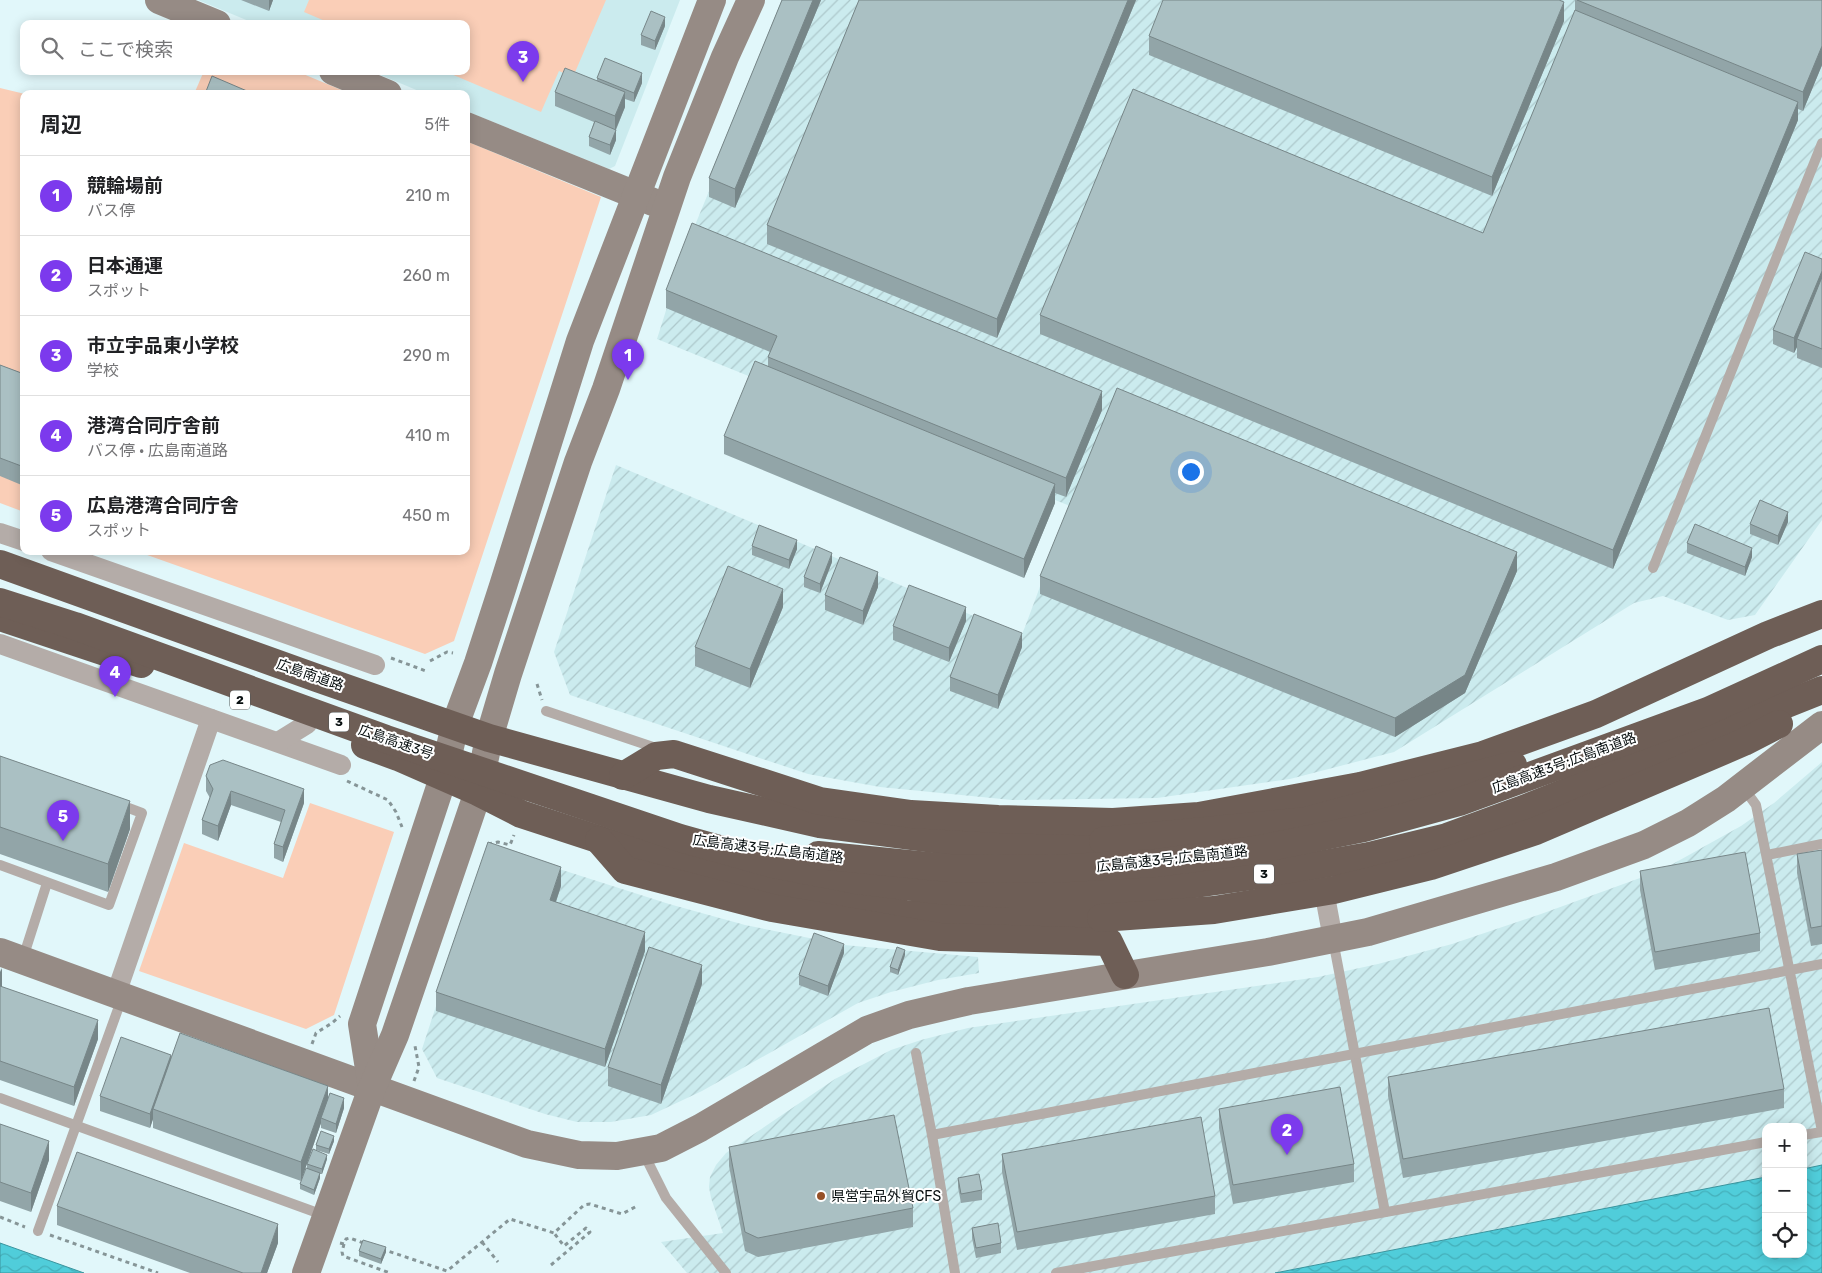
<!DOCTYPE html>
<html lang="ja">
<meta charset="utf-8">
<style>
:root{--surface:#fff;--page:#f6f6f6;--text:#202124;--muted:#757577;--line:#e0e0e0;--accent:#7c3aed}
body{margin:0;font-family:Rubik,"Noto Sans JP",sans-serif;background:var(--page);color:var(--text)}
.controls{position:absolute;right:15px;bottom:15px;display:grid;overflow:hidden;border-radius:10px;box-shadow:0 2px 12px #0003}
.controls button{width:45px;height:45px;display:grid;place-items:center;padding:0;border:0;border-bottom:1px solid var(--line);background:var(--surface);color:var(--text);font:25px sans-serif}
.you{position:absolute;left:1190px;top:471px;width:18px;height:18px;margin:-12px;border:4px solid #fff;border-radius:50%;background:#1a73e8;box-shadow:0 0 0 8px #1a73e833}
.badge{display:grid;place-items:center;width:32px;height:32px;border-radius:50%;background:var(--accent);color:#fff;font-size:16px;font-weight:700}
.pin{position:absolute;translate:-50% -41px;filter:drop-shadow(0 1px 2px #0008)}
.pin::after{content:'';position:absolute;top:26px;width:18px;height:15px;background:inherit;clip-path:polygon(0 0,100% 0,50% 100%)}
.list{margin:0;padding:0;list-style:none}
h2{display:flex;justify-content:space-between;align-items:center;height:65px;margin:0;padding:0 20px;font-size:21px}
h2 small{font-size:16px;font-weight:400;color:var(--muted)}
.list li{display:grid;grid-template-columns:32px 1fr auto;gap:15px;align-items:center;box-sizing:border-box;height:80px;padding:0 20px;border-top:1px solid var(--line)}
.list b{display:block;font-size:19px;white-space:nowrap}
.list p{margin:0;font-size:16px;white-space:nowrap;color:var(--muted)}
.list em{font-size:16px;font-style:normal;color:var(--muted)}
.icon{flex:none;width:28px;height:28px;fill:none;stroke:currentColor;stroke-width:2;stroke-linecap:round;stroke-linejoin:round}
.map{position:relative;flex:none;width:1822px;height:1273px;overflow:hidden}
.search{position:absolute;background:var(--surface);box-shadow:0 2px 12px #0003;left:20px;top:20px;width:450px;height:55px;display:flex;align-items:center;gap:12px;box-sizing:border-box;padding:0 18px;border-radius:10px;color:var(--muted);font-size:19px}
.panel{position:absolute;background:var(--surface);box-shadow:0 2px 12px #0003;left:20px;top:90px;width:450px;height:465px;border-radius:10px}
.map>svg:first-child{display:block}
.built{fill:#cbebee}
.industrial{fill:url(#industrial-furrows)}
.green{fill:#faceb7}
.water{fill:url(#water-waves);stroke:#3a949d}
.lines{fill:none;stroke-linecap:round;stroke-linejoin:round}
.path{stroke:#869597;stroke-width:3;stroke-dasharray:4 4;stroke-linecap:butt}
.lane{stroke:#b4aca8;stroke-width:10}
.street{stroke:#b4aca8;stroke-width:20}
.secondary{stroke:#968b85;stroke-width:28}
.highway{stroke:#6e5e56;stroke-width:28}
.highway-bridge{stroke:#6e5e56;stroke-width:28}
.wall{fill:#92a5a8}
.shaded-wall{fill:#778688}
.building{fill:#aac0c3;stroke:#778688}
.poi-dot{fill:#965027;stroke:#fff;stroke-width:2}
.labels{text-anchor:middle;dominant-baseline:central;stroke-width:4;stroke-linejoin:round;paint-order:stroke}
.shield{fill:#fff;stroke:#515657;stroke-width:1}
.shield-label{font-size:12px;font-weight:bold;fill:#070e0f}
.street-label{font-size:14px;fill:#070e0f;stroke:#fff}
.poi-label{font-size:14px;fill:#070e0f;stroke:#fff;text-anchor:start}
</style>
<div class="map">
<svg width="1822" height="1273" viewBox="0 0 1822 1273">
<defs>
<pattern id="industrial-furrows" width="10" height="10" patternUnits="userSpaceOnUse" patternTransform="scale(1.25)"><rect width="10" height="10" fill="#cbebee"/><path d="M-1 1l2-2M0 10L10 0M9 11l2-2" fill="none" stroke="#adc8cb"/></pattern>
<pattern id="water-waves" width="16" height="10" patternUnits="userSpaceOnUse" patternTransform="scale(1.25)"><rect width="16" height="10" fill="#50cdda"/><path d="M0 5q4-4 8 0t8 0" fill="none" stroke="#44afba"/></pattern>
</defs>
<rect width="100%" height="100%" fill="#e1f7fa"/>
<polygon class="built" points="198,0 680,0 615,166 609,169 466,111 466,94 426,94 371,71 466,71 466,24 256,24"/>
<g class="industrial">
<polygon points="788,0 1822,0 1822,520 1755,615 1728,620 1663,596 1634,603 1394,752 1290,779 1157,798 1012,800 880,787 808,774 570,695 554,652 616,465 1021,636 1025,627 1070,506 657,339 686,247"/>
<polygon points="1822,762 1822,1167 1803,1171 1803,1127 1766,1127 1766,1178 1274,1273 687,1273 661,1242 723,1233 711,1198 709,1187 710,1177 716,1165 726,1153 835,1079 891,1050 921,1040 968,1028 1318,977 1378,964 1452,944 1541,914 1662,870 1741,826 1774,803"/>
<polygon points="499,850 669,904 745,925 844,945 978,957 979,973 938,980 891,992 858,1003 702,1091 651,1115 611,1122 577,1122 545,1114 437,1078 422,1049 485,856"/>
</g>
<g class="green">
<polygon points="309,0 606,0 573,77 559,71 541,112 444,71 466,71 466,24 332,24 304,12"/>
<polygon points="204,71 296,71 351,94 194,94"/>
<polygon points="0,88 25,94 24,94 24,512 0,503"/>
<polygon points="466,141 601,197 454,641 425,654 136,551 466,551"/>
<polygon points="310,803 394,832 334,1015 306,1029 139,971 184,843 283,878"/>
</g>
<g class="water">
<polygon points="1822,1165 1822,1273 1275,1273 1766,1177 1766,1254 1803,1254 1803,1169"/>
<polygon points="0,1243 84,1273 0,1273"/>
</g>
<g class="lines">
<g class="path">
<polyline points="391,658 426,671"/>
<polyline points="430,661 447,652 453,653"/>
<polyline points="537,684 542,700"/>
<polyline points="347,781 388,800 396,812 402,827"/>
<polyline points="488,844 498,842 510,845 514,835"/>
<polyline points="312,1044 316,1033 332,1023 340,1016"/>
<polyline points="414,1081 419,1067 415,1046"/>
<polyline points="0,1217 25,1227"/>
<polyline points="50,1235 158,1273"/>
<polyline points="482,1242 498,1262"/>
<polyline points="340,1243 344,1244 346,1239 350,1238 366,1244"/>
<polyline points="344,1244 342,1252 343,1256 390,1273"/>
<polyline points="382,1249 447,1271 510,1219 554,1233 584,1205 590,1204 622,1214 637,1206"/>
<polyline points="551,1265 590,1232 586,1228 564,1246 554,1233"/>
</g>
<g class="lane">
<polyline points="1653,568 1822,143"/>
<polyline points="546,711 659,749"/>
<polyline points="1743,787 1756,805 1822,1131"/>
<polyline points="1767,855 1822,844"/>
<polyline points="0,865 109,905 142,813 118,804"/>
<polyline points="1333,940 1385,1212"/>
<polyline points="23,958 47,883"/>
<polyline points="916,1053 932,1135 955,1273"/>
<polyline points="0,1098 326,1216"/>
<polyline points="932,1135 1822,964"/>
<polyline points="1803,1135 1822,1132"/>
<polyline points="643,1152 666,1198 726,1273"/>
<polyline points="38,1231 122,998"/>
<polyline points="1056,1273 1766,1142"/>
</g>
<g class="street">
<polyline points="0,533 24,541"/>
<polyline points="51,551 375,665"/>
<polyline points="0,644 341,765"/>
<polyline points="278,742 307,724"/>
<polyline points="1322,880 1333,939"/>
<polyline points="116,994 211,719"/>
</g>
<g class="secondary">
<polyline points="159,0 217,24"/>
<polyline points="333,71 388,94"/>
<polyline points="466,126 653,202"/>
<polyline points="0,952 527,1144 579,1155 617,1156 661,1148 700,1128 867,1030 909,1015 969,1001 1268,952 1368,932 1556,877 1644,845 1688,823 1726,799 1822,725"/>
<polyline points="372,1088 362,1024 443,778 455,725 478,663 503,586 580,341 712,0"/>
<polyline points="306,1273 372,1088 395,1035 460,845 478,792 489,738 508,674 578,462 606,389 677,177 725,57 751,0"/>
</g>
<g class="highway">
<polyline points="0,564 317,678 489,738 709,799 820,824 958,842 1103,841"/>
<polyline points="0,617 141,664"/>
<polyline points="365,745 398,757 478,792 521,814 674,864 905,914 959,918 1101,918"/>
<polyline points="623,776 656,756 674,754 820,801 911,814 998,819 1113,822 1199,816 1360,786 1483,755 1596,714 1768,635 1822,614"/>
<polyline points="599,840 625,870 772,908 940,937 1109,942 1125,975"/>
</g>
<g class="highway-bridge">
<polyline points="0,602 75,626 386,739 680,838 773,864 856,880 938,890 1010,894 1099,894 1181,886 1267,874 1369,856 1447,837 1521,810 1822,690"/>
<polyline points="1103,841 1306,821 1513,765"/>
<polyline points="818,855 949,868 1052,869 1156,863 1255,850 1364,828 1459,802 1708,711 1822,659"/>
<polyline points="1101,918 1214,910 1334,890 1431,866 1536,831 1744,742 1779,724"/>
</g>
</g>
<g class="wall">
<polygon points="241,0 273,0 269,11"/>
<polygon points="782,0 821,0 735,208 709,197 709,178"/>
<polygon points="859,0 1136,0 997,338 767,244 767,225"/>
<polygon points="1575,0 1822,0 1822,65 1803,111 1798,109 1798,120 1613,569 1040,334 1040,315 1483,233 1575,11"/>
<polygon points="1564,21 1492,196 1149,55 1149,36"/>
<polygon points="665,26 655,50 641,45 641,35"/>
<polygon points="597,78 642,83 634,102 625,99 625,107 616,130 616,140 610,155 589,146 589,137 594,122 555,106 555,92 597,81"/>
<polygon points="1822,259 1822,368 1797,358 1797,347 1794,353 1773,344 1773,330"/>
<polygon points="666,290 1102,410 1066,497 1055,493 1055,503 1024,578 724,454 724,436 768,366 768,357 770,352 666,308"/>
<polygon points="0,365 24,374 24,486 0,476"/>
<polygon points="1788,522 1778,545 1750,534 1750,524"/>
<polygon points="1687,543 1752,557 1745,576 1687,553"/>
<polygon points="752,546 797,549 789,569 752,555"/>
<polygon points="832,562 820,593 804,587 804,577"/>
<polygon points="1517,571 1465,693 1395,737 1040,594 1040,576"/>
<polygon points="878,587 863,625 825,610 825,595"/>
<polygon points="783,607 750,688 695,666 695,647"/>
<polygon points="966,621 949,662 893,640 893,626"/>
<polygon points="1022,647 998,709 950,691 950,677"/>
<polygon points="0,756 130,829 108,892 0,854"/>
<polygon points="206,776 304,803 283,862 274,858 274,844 281,822 231,805 218,841 202,834 202,820 210,798 206,791"/>
<polygon points="1822,850 1822,944 1811,946 1797,873 1797,854"/>
<polygon points="1640,871 1760,933 1760,951 1655,970 1640,890"/>
<polygon points="561,886 556,902 645,951 605,1067 436,1011 436,992"/>
<polygon points="844,953 828,996 799,985 799,975"/>
<polygon points="905,955 898,975 890,972 890,967"/>
<polygon points="0,968 2,987 98,1039 74,1106 0,1080"/>
<polygon points="702,984 661,1104 608,1086 608,1067"/>
<polygon points="171,1058 328,1100 344,1108 336,1133 321,1128 321,1123 301,1181 153,1128 153,1119 150,1128 100,1111 100,1096"/>
<polygon points="1388,1077 1784,1089 1784,1108 1403,1178 1388,1096"/>
<polygon points="1219,1109 1354,1164 1354,1182 1233,1204 1219,1128"/>
<polygon points="0,1124 49,1160 31,1212 0,1201"/>
<polygon points="334,1141 329,1154 316,1150 316,1145"/>
<polygon points="729,1147 913,1208 913,1227 758,1257 745,1251 729,1166"/>
<polygon points="1002,1154 1215,1196 1215,1214 1017,1250 1002,1172"/>
<polygon points="327,1159 322,1174 320,1174 320,1178 314,1195 300,1189 300,1184 307,1169 307,1164"/>
<polygon points="958,1178 982,1190 982,1200 961,1203 958,1187"/>
<polygon points="57,1206 278,1243 267,1273 190,1273 57,1225"/>
<polygon points="972,1228 1001,1243 1001,1253 976,1258 972,1238"/>
<polygon points="359,1251 386,1252 381,1264 359,1256"/>
</g>
<g class="shaded-wall">
<polygon points="269,0 273,0 269,11"/>
<polygon points="813,0 821,0 735,208 735,189"/>
<polygon points="1128,0 1136,0 997,338 997,319"/>
<polygon points="1564,2 1564,21 1492,196 1492,177"/>
<polygon points="665,17 665,26 655,50 655,41"/>
<polygon points="1822,46 1822,65 1803,111 1803,92"/>
<polygon points="642,73 642,83 634,102 634,93"/>
<polygon points="625,92 625,107 615,131 615,116"/>
<polygon points="1798,102 1798,120 1613,569 1613,550"/>
<polygon points="616,130 616,140 610,155 610,145"/>
<polygon points="1822,271 1822,285 1797,339 1797,347 1794,353 1794,338"/>
<polygon points="1102,391 1102,410 1066,497 1066,478"/>
<polygon points="1055,484 1055,503 1024,578 1024,559"/>
<polygon points="1788,512 1788,522 1778,545 1778,536"/>
<polygon points="797,540 797,549 789,569 789,560"/>
<polygon points="1752,548 1752,557 1745,576 1745,567"/>
<polygon points="1517,552 1517,571 1465,693 1395,737 1395,718"/>
<polygon points="832,553 832,562 820,593 820,584"/>
<polygon points="878,572 878,587 863,625 863,611"/>
<polygon points="783,589 783,607 750,688 750,669"/>
<polygon points="966,607 966,621 949,662 949,648"/>
<polygon points="1022,633 1022,647 998,709 998,695"/>
<polygon points="304,789 304,803 283,862 283,847"/>
<polygon points="231,791 231,805 218,841 218,826"/>
<polygon points="130,801 130,829 108,892 108,864"/>
<polygon points="561,867 561,886 550,919 550,900"/>
<polygon points="645,932 645,951 605,1067 605,1049"/>
<polygon points="844,944 844,953 828,996 828,986"/>
<polygon points="905,950 905,955 898,975 898,970"/>
<polygon points="702,965 702,984 661,1104 661,1085"/>
<polygon points="2,968 2,987 0,991 0,972"/>
<polygon points="98,1020 98,1039 74,1106 74,1087"/>
<polygon points="171,1055 171,1069 153,1109 153,1119 150,1128 150,1114"/>
<polygon points="328,1086 328,1104 321,1118 321,1123 301,1181 301,1162"/>
<polygon points="344,1098 344,1108 336,1133 336,1124"/>
<polygon points="334,1136 334,1141 329,1154 329,1149"/>
<polygon points="49,1141 49,1160 31,1212 31,1193"/>
<polygon points="327,1155 327,1159 322,1174 322,1169"/>
<polygon points="320,1173 320,1178 314,1195 314,1190"/>
<polygon points="278,1224 278,1243 267,1273 261,1273"/>
<polygon points="386,1247 386,1252 381,1264 381,1259"/>
</g>
<g class="building">
<polygon points="782,0 813,0 735,189 709,178"/>
<polygon points="859,0 1128,0 997,319 767,225"/>
<polygon points="1163,0 1559,0 1564,2 1492,177 1149,36"/>
<polygon points="1577,0 1822,0 1822,46 1803,92"/>
<polygon points="1575,10 1798,102 1613,550 1040,315 1133,89 1483,233"/>
<polygon points="651,11 665,17 655,41 641,35"/>
<polygon points="605,58 642,73 634,93 597,78"/>
<polygon points="565,68 625,92 615,116 555,92"/>
<polygon points="212,76 254,94 205,94"/>
<polygon points="595,121 616,130 610,145 589,137"/>
<polygon points="692,223 1102,391 1066,478 768,357 777,336 666,290"/>
<polygon points="1805,252 1822,259 1822,271 1794,338 1773,330"/>
<polygon points="1822,277 1822,349 1797,339"/>
<polygon points="755,361 1055,484 1024,559 724,436"/>
<polygon points="0,365 24,374 24,467 0,458"/>
<polygon points="1117,388 1517,552 1465,675 1395,718 1040,576"/>
<polygon points="1760,500 1788,512 1778,536 1750,524"/>
<polygon points="1695,524 1752,548 1745,567 1687,543"/>
<polygon points="759,525 797,540 789,560 752,546"/>
<polygon points="816,546 832,553 820,584 804,577"/>
<polygon points="840,557 878,572 863,611 825,595"/>
<polygon points="728,566 783,589 750,669 695,647"/>
<polygon points="909,585 966,607 949,648 893,626"/>
<polygon points="974,614 1022,633 998,695 950,677"/>
<polygon points="0,756 130,801 108,864 0,827"/>
<polygon points="223,760 304,789 283,847 274,844 285,810 231,791 218,826 202,820 213,789 206,776 210,765"/>
<polygon points="488,842 561,867 550,900 645,932 605,1049 436,992"/>
<polygon points="1822,850 1822,926 1811,928 1797,854"/>
<polygon points="1745,852 1760,933 1655,952 1640,871"/>
<polygon points="814,933 844,944 828,986 799,975"/>
<polygon points="649,947 702,965 661,1085 608,1067"/>
<polygon points="897,947 905,950 898,970 890,967"/>
<polygon points="0,986 98,1020 74,1087 0,1061"/>
<polygon points="1769,1008 1784,1089 1403,1159 1388,1077"/>
<polygon points="180,1033 328,1086 301,1162 153,1109"/>
<polygon points="121,1037 171,1055 150,1114 100,1096"/>
<polygon points="1340,1087 1354,1164 1233,1185 1219,1109"/>
<polygon points="330,1093 344,1098 336,1124 321,1118"/>
<polygon points="894,1115 913,1208 758,1238 745,1232 729,1147"/>
<polygon points="1201,1117 1215,1196 1017,1232 1002,1154"/>
<polygon points="0,1124 49,1141 31,1193 0,1182"/>
<polygon points="321,1131 334,1136 329,1149 316,1145"/>
<polygon points="313,1149 327,1155 322,1169 307,1164"/>
<polygon points="77,1152 278,1224 261,1273 243,1273 57,1206"/>
<polygon points="306,1168 320,1173 314,1190 300,1184"/>
<polygon points="979,1174 982,1190 961,1194 958,1178"/>
<polygon points="998,1223 1001,1243 976,1248 972,1228"/>
<polygon points="363,1240 386,1247 381,1259 359,1251"/>
</g>
<circle class="poi-dot" cx="821" cy="1196" r="5"/>
<g class="labels">
<g class="shield">
<rect x="230" y="690.5" width="20" height="19" rx="4"/>
<rect x="329" y="712.5" width="20" height="19" rx="4"/>
<rect x="1254" y="864.5" width="20" height="19" rx="4"/>
</g>
<g class="shield-label">
<text x="240" y="700">2</text>
<text x="339" y="722">3</text>
<text x="1264" y="874">3</text>
</g>
<g class="street-label">
<text transform="translate(310 675) rotate(19)">広島南道路</text>
<text transform="translate(396 742) rotate(19)">広島高速3号</text>
<text transform="translate(1564 763) rotate(-20)">広島高速3号;広島南道路</text>
<text transform="translate(768 849) rotate(7)">広島高速3号;広島南道路</text>
<text transform="translate(1172 859) rotate(-6)">広島高速3号;広島南道路</text>
</g>
<g class="poi-label">
<text x="831" y="1196">県営宇品外貿CFS</text>
</g>
</g>
</svg>
<div class="controls">
<button>+</button>
<button>−</button>
<button><svg class="icon" aria-label="locate" viewBox="0 0 24 24"><circle cx="12" cy="12" r="6"/><path d="M12 2v4M12 18v4M2 12h4M18 12h4"/></svg></button>
</div>
<div class="you"></div>
<div class="pin badge" style="left:628px;top:380px">1</div>
<div class="pin badge" style="left:1287px;top:1155px">2</div>
<div class="pin badge" style="left:523px;top:82px">3</div>
<div class="pin badge" style="left:115px;top:697px">4</div>
<div class="pin badge" style="left:63px;top:841px">5</div>
<div class="search"><svg class="icon" aria-label="search" viewBox="0 0 24 24"><circle cx="10" cy="10" r="6"/><path d="M15 15l6 6"/></svg>ここで検索</div>
<section class="panel">
<h2>周辺<small>5件</small></h2>
<ul class="list">
<li><span class="badge">1</span><div><b>競輪場前</b><p>バス停</p></div><em>210 m</em></li>
<li><span class="badge">2</span><div><b>日本通運</b><p>スポット</p></div><em>260 m</em></li>
<li><span class="badge">3</span><div><b>市立宇品東小学校</b><p>学校</p></div><em>290 m</em></li>
<li><span class="badge">4</span><div><b>港湾合同庁舎前</b><p>バス停 · 広島南道路</p></div><em>410 m</em></li>
<li><span class="badge">5</span><div><b>広島港湾合同庁舎</b><p>スポット</p></div><em>450 m</em></li>
</ul>
</section>
</div>
